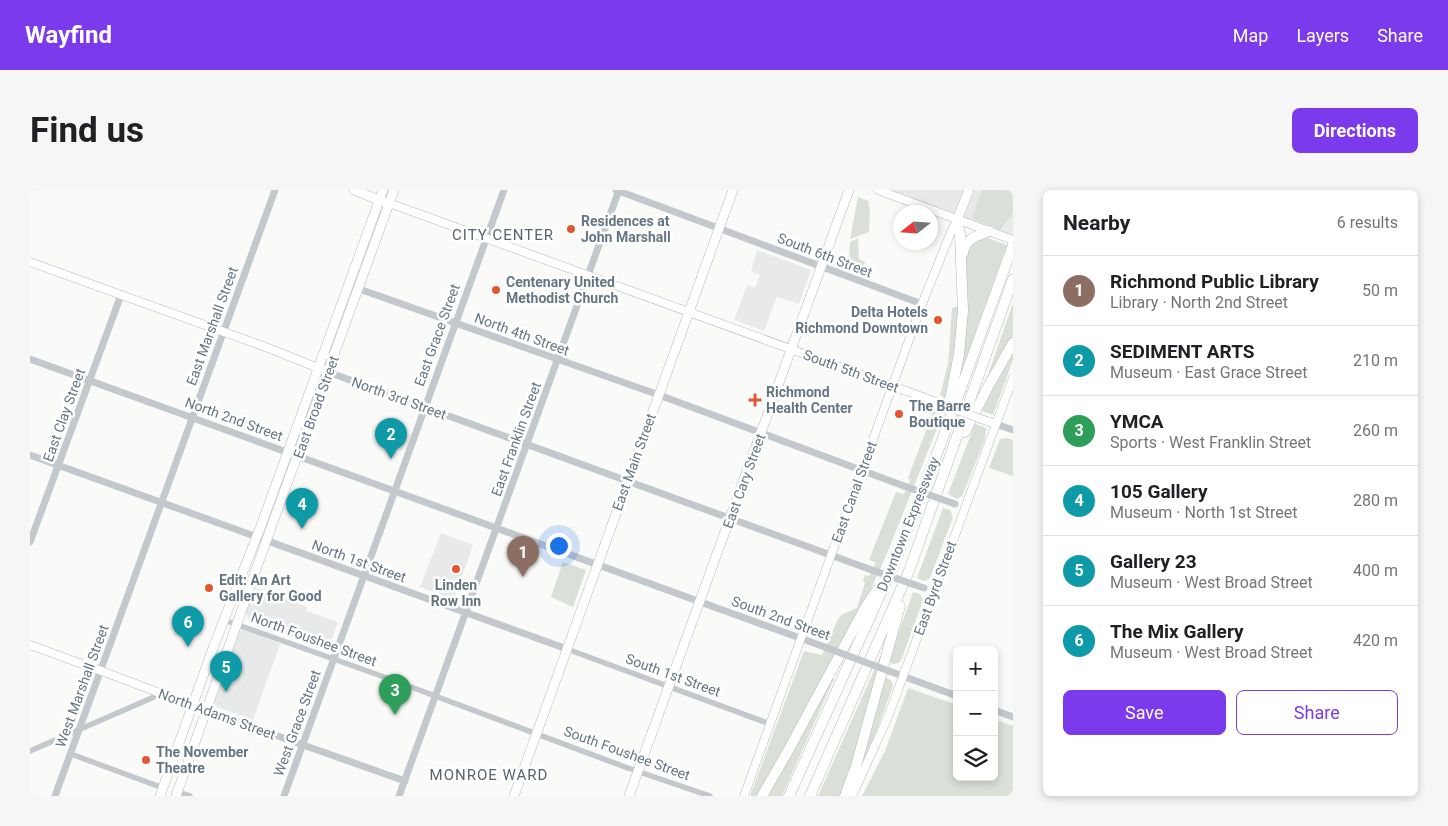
<!DOCTYPE html>
<meta charset="utf-8">
<style>
:root{--surface:#fff;--page:#f6f6f6;--text:#202124;--muted:#757577;--line:#e0e0e0;--accent:#7c3aed}
body{margin:0;font-family:Roboto,sans-serif;background:var(--page);color:var(--text)}
.controls{position:absolute;right:15px;bottom:15px;display:grid;overflow:hidden;border-radius:8px;box-shadow:0 2px 8px #0003}
.controls button{width:45px;height:45px;display:grid;place-items:center;padding:0;border:0;border-bottom:1px solid var(--line);background:var(--surface);color:var(--text);font:25px sans-serif}
.compass{position:absolute;left:863px;top:15px;width:45px;height:45px;border-radius:50%;background:var(--surface);box-shadow:0 2px 8px #0003;rotate:253deg}
.you{position:absolute;left:528px;top:355px;width:18px;height:18px;margin:-12px;border:4px solid #fff;border-radius:50%;background:#1a73e8;box-shadow:0 0 0 8px #1a73e833}
.badge{display:grid;place-items:center;width:32px;height:32px;border-radius:50%;background:var(--accent);color:#fff;font-size:16px;font-weight:700}
.pin{position:absolute;translate:-50% -41px;filter:drop-shadow(0 1px 2px #0008)}
.pin::after{content:'';position:absolute;top:26px;width:18px;height:15px;background:inherit;clip-path:polygon(0 0,100% 0,50% 100%)}
.list{margin:0;padding:0;list-style:none}
h2{display:flex;justify-content:space-between;align-items:center;height:65px;margin:0;padding:0 20px;font-size:21px}
h2 small{font-size:16px;font-weight:400;color:var(--muted)}
.list li{display:grid;grid-template-columns:32px 1fr auto;gap:15px;align-items:center;box-sizing:border-box;height:70px;padding:0 20px;border-top:1px solid var(--line)}
.list b{display:block;font-size:19px;white-space:nowrap}
.list p{margin:0;font-size:16px;white-space:nowrap;color:var(--muted)}
.list em{font-size:16px;font-style:normal;color:var(--muted)}
.actions{display:flex;gap:10px;padding:15px 20px}
.actions a{flex:1;padding:11px 0;border:1px solid var(--accent);border-radius:8px;text-align:center;font-size:18px;color:var(--accent)}
.actions .main{background:var(--accent);color:#fff}
.icon{flex:none;width:28px;height:28px;fill:none;stroke:currentColor;stroke-width:2;stroke-linecap:round;stroke-linejoin:round}
.map{position:relative;flex:none;width:983px;height:606px;overflow:hidden;border-radius:8px}
header{display:flex;align-items:center;gap:30px;box-sizing:border-box;height:70px;padding:0 25px;background:var(--accent);color:#fff}
header strong{font-size:24px}
nav{display:flex;gap:28px;margin-inline-start:auto;font-size:18px}
.intro{display:flex;align-items:center;justify-content:space-between;box-sizing:border-box;height:120px;padding:0 30px}
h1{margin:0;font-size:35px}
.button{padding:12px 22px;border-radius:8px;background:var(--accent);color:#fff;font-size:18px;font-weight:700}
main{display:flex;gap:30px;padding:0 30px}
aside{flex:1;background:var(--surface);border-radius:8px;box-shadow:0 2px 8px #0003}
.map>svg:first-child{display:block}
.built{fill:#e8e9e9}
.green{fill:#dadfd7}
.lines{fill:none;stroke-linecap:round;stroke-linejoin:round}
.secondary-casing{stroke:#b3babf;stroke-width:9}
.primary-casing{stroke:#b5babe;stroke-width:10}
.motorway-casing{stroke:#b4b9bd;stroke-width:11}
.minor{stroke:#c3c8cc;stroke-width:5.5}
.tertiary{stroke:#c3c8cc;stroke-width:7}
.secondary{stroke:#fff;stroke-width:8}
.primary{stroke:#fff;stroke-width:9}
.motorway{stroke:#fff;stroke-width:10}
.secondary-bridge-casing{stroke:#b3babf;stroke-width:9;stroke-linecap:butt}
.tertiary-bridge{stroke:#c3c8cc;stroke-width:7}
.secondary-bridge{stroke:#fff;stroke-width:8}
.poi-dot{fill:#e4572e;stroke:#fff;stroke-width:2}
.labels{text-anchor:middle;dominant-baseline:central;stroke-width:5;stroke-linejoin:round;paint-order:stroke}
.poi-label{font-size:14px;font-weight:bold;fill:#657683;stroke:#fff;text-anchor:start}
.street-label{font-size:14px;fill:#657683;stroke:#fff}
.neighbourhood-label{font-size:15px;letter-spacing:1px;fill:#57646e;stroke:#fff}
</style>
<header>
<strong>Wayfind</strong>
<nav><a>Map</a><a>Layers</a><a>Share</a></nav>
</header>
<div class="intro"><h1>Find us</h1><a class="button">Directions</a></div>
<main>
<div class="map">
<svg width="983" height="606" viewBox="0 0 983 606">
<rect width="100%" height="100%" fill="#fafaf8"/>
<g class="built">
<polygon points="854,0 983,0 983,46"/>
<polygon points="727,60 781,80 769,114 747,107 734,141 704,130 717,95 725,98 730,85 721,81"/>
<polygon points="411,343 443,355 424,409 390,397"/>
<polygon points="226,398 277,417 276,421 308,432 298,459 219,431 216,423"/>
<polygon points="212,438 250,454 223,530 187,517 183,511 207,445"/>
</g>
<g class="green">
<polygon points="952,0 983,0 983,24 976,31 971,40 942,28"/>
<polygon points="828,7 839,11 838,15 840,17 839,42 820,49"/>
<polygon points="828,48 829,69 835,72 833,78 819,73 820,52"/>
<polygon points="952,48 958,48 977,55 924,202 935,68 940,54"/>
<polygon points="983,113 983,146 953,199"/>
<polygon points="928,116 927,148 920,194 910,231 858,361 841,399 729,606 720,606 774,461 792,465 808,429 811,425 827,418 835,393 833,391 835,385 839,386 846,373 839,370 866,302 874,304 880,290 878,288 904,219 908,221 913,206 910,205 918,174 922,118"/>
<polygon points="983,162 983,170 963,225 950,220"/>
<polygon points="945,234 956,238 955,249 932,306 927,309 918,304"/>
<polygon points="976,248 983,250 983,286 959,278 970,249"/>
<polygon points="913,318 920,320 923,327 900,388 895,391 887,388"/>
<polygon points="533,372 556,380 543,417 521,407"/>
<polygon points="883,402 890,404 893,410 872,468 869,473 864,474 858,472"/>
<polygon points="858,449 815,597 811,606 788,606"/>
<polygon points="854,487 861,490 863,496 842,554 826,587"/>
<polygon points="801,489 804,489 752,606 735,606"/>
<polygon points="878,498 927,515 927,587 964,587 964,529 983,536 983,606 832,606 855,561"/>
</g>
<g class="lines">
<g class="secondary-casing">
<g id="secondary">
<polyline points="848,0 983,50"/>
<polyline points="359,13 909,213"/>
<polyline points="0,72 241,159 298,182"/>
<polyline points="951,229 966,234"/>
<polyline points="0,455 77,483 177,521"/>
<polyline points="714,606 892,114 921,42 927,30"/>
<polyline points="822,606 858,527 983,188"/>
</g>
</g>
<g class="primary-casing">
<g id="primary">
<polyline points="324,0 354,12"/>
<polyline points="927,30 939,0"/>
<polyline points="130,606 183,458 232,333 353,0"/>
<polyline points="146,606 234,357 364,0"/>
<polyline points="484,606 703,0"/>
<polyline points="599,606 819,0"/>
</g>
</g>
<g class="motorway-casing">
<g id="motorway">
<path d="M 933,63 C 935,49 946,46 959,41"/>
<polyline points="918,220 929,164 933,121 930,44 927,30"/>
<polyline points="935,242 959,195 983,153"/>
<polyline points="732,606 758,561 835,418 847,400"/>
<polyline points="759,606 865,372 911,253 983,55"/>
<polyline points="780,606 879,381 983,89"/>
<polyline points="815,606 826,576 870,416"/>
</g>
</g>
<g class="minor">
<polyline points="194,430 357,488 595,577 680,606"/>
<polyline points="537,459 740,534"/>
<polyline points="0,561 131,504"/>
<polyline points="41,564 133,598"/>
<polyline points="147,602 160,606"/>
</g>
<g class="tertiary">
<polyline points="586,0 892,114"/>
<polyline points="318,95 629,205 874,296"/>
<polyline points="0,169 792,456"/>
<polyline points="298,182 839,379"/>
<polyline points="966,234 983,240"/>
<polyline points="0,265 537,459"/>
<polyline points="0,352 91,105"/>
<polyline points="859,481 927,506"/>
<polyline points="964,520 983,527"/>
<polyline points="177,521 375,591"/>
<polyline points="25,606 245,0"/>
<polyline points="254,606 474,0"/>
<polyline points="369,606 589,0"/>
</g>
<use href="#secondary" class="secondary"/>
<use href="#primary" class="primary"/>
<use href="#motorway" class="motorway"/>
<g class="secondary-bridge-casing">
<polyline id="secondary-bridge" points="909,213 951,229"/>
</g>
<g class="tertiary-bridge">
<polyline points="874,296 925,314"/>
<polyline points="839,379 894,398"/>
<polyline points="792,456 859,481"/>
</g>
<use href="#secondary-bridge" class="secondary-bridge"/>
</g>
<g class="poi-dot">
<circle cx="541" cy="39" r="5"/>
<circle cx="466" cy="100" r="5"/>
<circle cx="908" cy="130" r="5"/>
<path d="M722.5 202.5h5v5h5v5h-5v5h-5v-5h-5v-5h5z"/>
<circle cx="869" cy="224" r="5"/>
<circle cx="426" cy="379" r="5"/>
<circle cx="179" cy="398" r="5"/>
<circle cx="116" cy="570" r="5"/>
</g>
<g class="labels">
<g class="poi-label">
<text x="551" y="31">Residences at<tspan x="551" dy="16">John Marshall</tspan></text>
<text x="476" y="92">Centenary United<tspan x="476" dy="16">Methodist Church</tspan></text>
<text x="898" y="122" text-anchor="end">Delta Hotels<tspan x="898" dy="16">Richmond Downtown</tspan></text>
<text x="736" y="202">Richmond<tspan x="736" dy="16">Health Center</tspan></text>
<text x="879" y="216">The Barre<tspan x="879" dy="16">Boutique</tspan></text>
<text x="189" y="390">Edit: An Art<tspan x="189" dy="16">Gallery for Good</tspan></text>
<text x="426" y="395" text-anchor="middle">Linden<tspan x="426" dy="16">Row Inn</tspan></text>
<text x="126" y="562">The November<tspan x="126" dy="16">Theatre</tspan></text>
</g>
<g class="street-label">
<text transform="translate(795 65) rotate(21)">South 6th Street</text>
<text transform="translate(182 136) rotate(-70)">East Marshall Street</text>
<text transform="translate(492 144) rotate(20)">North 4th Street</text>
<text transform="translate(407 145) rotate(-70)">East Grace Street</text>
<text transform="translate(821 181) rotate(20)">South 5th Street</text>
<text transform="translate(369 208) rotate(20)">North 3rd Street</text>
<text transform="translate(286 217) rotate(-70)">East Broad Street</text>
<text transform="translate(34 225) rotate(-70)">East Clay Street</text>
<text transform="translate(204 229) rotate(20)">North 2nd Street</text>
<text transform="translate(486 249) rotate(-70)">East Franklin Street</text>
<text transform="translate(604 272) rotate(-70)">East Main Street</text>
<text transform="translate(714 291) rotate(-70)">East Cary Street</text>
<text transform="translate(824 302) rotate(-70)">East Canal Street</text>
<text transform="translate(878 334) rotate(-68)">Downtown Expressway</text>
<text transform="translate(329 371) rotate(20)">North 1st Street</text>
<text transform="translate(905 398) rotate(-70)">East Byrd Street</text>
<text transform="translate(751 428) rotate(20)">South 2nd Street</text>
<text transform="translate(284 449) rotate(20)">North Foushee Street</text>
<text transform="translate(643 485) rotate(20)">South 1st Street</text>
<text transform="translate(52 496) rotate(-70)">West Marshall Street</text>
<text transform="translate(187 524) rotate(20)">North Adams Street</text>
<text transform="translate(267 533) rotate(-70)">West Grace Street</text>
<text transform="translate(597 563) rotate(20)">South Foushee Street</text>
</g>
<g class="neighbourhood-label">
<text x="473" y="45">CITY CENTER</text>
<text x="459" y="585">MONROE WARD</text>
</g>
</g>
</svg>
<div class="controls">
<button>+</button>
<button>−</button>
<button><svg class="icon" aria-label="layers" viewBox="0 0 24 24"><path d="M12 4l9 5-9 5-9-5zM3 14l9 5 9-5"/></svg></button>
</div>
<svg class="compass" viewBox="-18 -18 36 36"><path d="M0-13l5 13h-10z" fill="#e53935"/><path d="M0 13l5-13h-10z" fill="#757577"/></svg>
<div class="you"></div>
<div class="pin badge" style="left:493px;top:387px;background:#8d6e63">1</div>
<div class="pin badge" style="left:361px;top:269px;background:#0f9aa8">2</div>
<div class="pin badge" style="left:365px;top:525px;background:#2e9e5b">3</div>
<div class="pin badge" style="left:272px;top:339px;background:#0f9aa8">4</div>
<div class="pin badge" style="left:196px;top:502px;background:#0f9aa8">5</div>
<div class="pin badge" style="left:158px;top:457px;background:#0f9aa8">6</div>
</div>
<aside>
<h2>Nearby<small>6 results</small></h2>
<ul class="list">
<li><span class="badge" style="background:#8d6e63">1</span><div><b>Richmond Public Library</b><p>Library · North 2nd Street</p></div><em>50 m</em></li>
<li><span class="badge" style="background:#0f9aa8">2</span><div><b>SEDIMENT ARTS</b><p>Museum · East Grace Street</p></div><em>210 m</em></li>
<li><span class="badge" style="background:#2e9e5b">3</span><div><b>YMCA</b><p>Sports · West Franklin Street</p></div><em>260 m</em></li>
<li><span class="badge" style="background:#0f9aa8">4</span><div><b>105 Gallery</b><p>Museum · North 1st Street</p></div><em>280 m</em></li>
<li><span class="badge" style="background:#0f9aa8">5</span><div><b>Gallery 23</b><p>Museum · West Broad Street</p></div><em>400 m</em></li>
<li><span class="badge" style="background:#0f9aa8">6</span><div><b>The Mix Gallery</b><p>Museum · West Broad Street</p></div><em>420 m</em></li>
</ul>
<div class="actions"><a class="main">Save</a><a>Share</a></div>
</aside>
</main>
